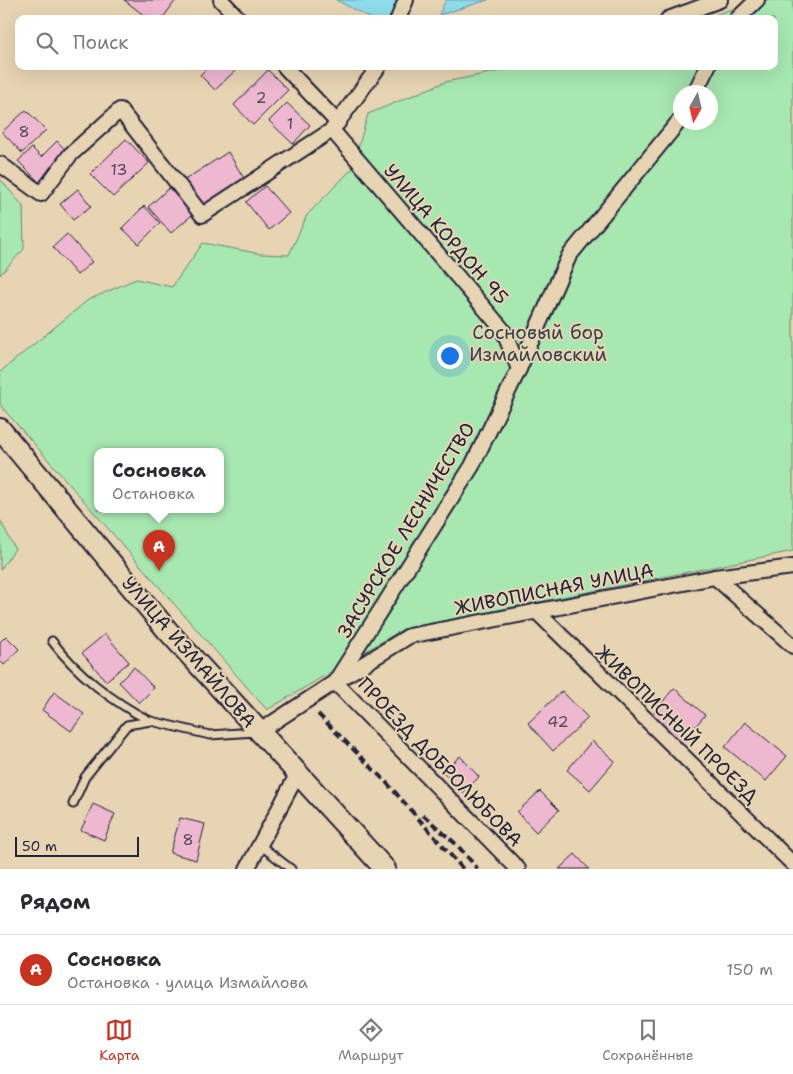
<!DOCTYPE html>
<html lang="ru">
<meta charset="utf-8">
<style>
:root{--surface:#fff;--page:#f7f7f7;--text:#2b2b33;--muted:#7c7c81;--line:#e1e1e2;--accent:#c8321e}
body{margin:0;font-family:"Shantell Sans",sans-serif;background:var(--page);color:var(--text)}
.compass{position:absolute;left:673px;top:85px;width:45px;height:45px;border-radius:50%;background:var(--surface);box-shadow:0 5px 20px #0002;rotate:188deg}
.scale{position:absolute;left:15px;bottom:12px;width:124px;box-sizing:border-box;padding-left:5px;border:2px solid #22223b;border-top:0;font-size:14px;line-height:18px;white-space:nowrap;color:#22223b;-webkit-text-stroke:4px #e7d4b2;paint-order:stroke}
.you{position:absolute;left:449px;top:355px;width:18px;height:18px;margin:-12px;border:4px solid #fff;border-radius:50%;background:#1a73e8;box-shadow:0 0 0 8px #1a73e833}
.badge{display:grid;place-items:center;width:32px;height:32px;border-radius:50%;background:var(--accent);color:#fff;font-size:16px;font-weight:700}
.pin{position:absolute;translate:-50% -41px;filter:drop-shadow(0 1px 2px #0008)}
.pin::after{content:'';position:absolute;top:26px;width:18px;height:15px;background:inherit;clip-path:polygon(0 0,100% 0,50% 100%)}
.popup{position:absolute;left:94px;top:448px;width:130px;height:65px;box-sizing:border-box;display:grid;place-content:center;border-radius:10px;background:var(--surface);filter:drop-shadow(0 1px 4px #0005);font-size:16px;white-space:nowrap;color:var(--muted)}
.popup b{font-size:19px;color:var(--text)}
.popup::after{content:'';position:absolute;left:50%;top:100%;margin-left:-10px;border:10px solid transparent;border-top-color:var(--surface)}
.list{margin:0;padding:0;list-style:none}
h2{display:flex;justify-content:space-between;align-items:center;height:65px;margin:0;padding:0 20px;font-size:21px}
h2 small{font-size:16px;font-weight:400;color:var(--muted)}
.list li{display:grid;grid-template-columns:32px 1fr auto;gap:15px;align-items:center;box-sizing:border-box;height:70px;padding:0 20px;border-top:1px solid var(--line)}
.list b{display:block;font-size:19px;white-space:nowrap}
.list p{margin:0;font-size:16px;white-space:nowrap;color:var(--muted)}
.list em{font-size:16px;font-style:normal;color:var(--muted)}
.icon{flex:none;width:28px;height:28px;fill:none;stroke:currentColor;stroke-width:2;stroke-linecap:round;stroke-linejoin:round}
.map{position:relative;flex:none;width:793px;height:869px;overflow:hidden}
.search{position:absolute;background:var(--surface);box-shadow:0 5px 20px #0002;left:15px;right:15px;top:15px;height:55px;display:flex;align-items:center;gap:12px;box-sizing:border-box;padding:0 18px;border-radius:10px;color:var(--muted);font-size:19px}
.sheet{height:135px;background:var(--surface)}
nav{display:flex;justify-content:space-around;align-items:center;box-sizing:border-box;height:70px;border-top:1px solid var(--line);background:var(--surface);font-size:14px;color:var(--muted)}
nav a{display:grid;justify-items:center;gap:2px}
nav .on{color:var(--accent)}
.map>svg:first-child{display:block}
.green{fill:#a7e8b1;stroke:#648576;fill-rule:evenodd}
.water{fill:#8eddeb;stroke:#6392a5}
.building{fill:#eeb8d1;stroke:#22223b}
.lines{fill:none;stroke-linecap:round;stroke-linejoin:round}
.service-casing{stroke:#22223b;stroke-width:11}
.minor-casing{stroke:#22223b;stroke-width:18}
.secondary-casing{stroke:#22223b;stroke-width:24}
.service{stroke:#e7d4b2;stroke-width:7}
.minor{stroke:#e7d4b2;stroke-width:14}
.secondary{stroke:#e7d4b2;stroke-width:20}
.rail{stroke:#22223b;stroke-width:4;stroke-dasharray:8 4;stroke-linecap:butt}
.labels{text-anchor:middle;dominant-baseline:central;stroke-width:4;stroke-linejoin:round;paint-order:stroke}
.number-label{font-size:16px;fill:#554860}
.street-label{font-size:19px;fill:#22223b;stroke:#e7d4b2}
.park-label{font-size:19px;fill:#36404d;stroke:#e7d4b2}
</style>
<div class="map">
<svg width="793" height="869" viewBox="0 0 793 869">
<rect width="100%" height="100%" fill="#e7d4b2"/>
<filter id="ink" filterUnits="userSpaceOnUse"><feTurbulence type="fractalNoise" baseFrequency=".02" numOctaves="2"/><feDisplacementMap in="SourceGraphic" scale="10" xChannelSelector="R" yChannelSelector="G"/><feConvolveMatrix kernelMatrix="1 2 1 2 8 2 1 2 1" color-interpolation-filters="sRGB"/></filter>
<g filter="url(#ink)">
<g class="green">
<path d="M 758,0 L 793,0 L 793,551 L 403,629 L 267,710 L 0,405 L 0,372 L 88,300 L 136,279 L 172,287 L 203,243 L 261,254 L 289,255 L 307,215 L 352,169 L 368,114 L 445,82 L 524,66 L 774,66 L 774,19 L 703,19 ZM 680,92 L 710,92 L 710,122 L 680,122 ZM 98,452 L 220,452 L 220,510 L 98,510 Z"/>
<polygon points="0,179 23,206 24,249 0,275"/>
<polygon points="0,520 15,549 0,570"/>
</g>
<g class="water">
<polygon points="336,0 406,0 398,19 372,19"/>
<polygon points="446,0 488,0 439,15"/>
</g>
<g class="building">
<polygon points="124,0 176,0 162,19 149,19"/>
<polygon points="209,66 240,66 215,90 200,75"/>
<polygon points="268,70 288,90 253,125 234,105"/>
<polygon points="287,103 310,125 293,144 269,121"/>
<polygon points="26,110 46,130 22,153 2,132"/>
<polygon points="126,139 149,163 113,197 90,174"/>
<polygon points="57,141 70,155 41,184 18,161 32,148 41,157"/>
<polygon points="228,152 245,180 205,205 183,181"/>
<polygon points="265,186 289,213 269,230 246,202"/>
<polygon points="169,188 193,214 171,233 148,207"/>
<polygon points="78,189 91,206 73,220 60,204"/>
<polygon points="144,206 160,223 139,244 122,228"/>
<polygon points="67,234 92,262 77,275 53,247"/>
<polygon points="105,634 129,662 106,681 82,653"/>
<polygon points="6,636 19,649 4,665 0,661 0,642"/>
<polygon points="134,667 154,688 139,703 119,682"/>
<polygon points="674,688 705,715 681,743 650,717"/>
<polygon points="562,691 588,718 553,751 528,723"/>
<polygon points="54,692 84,714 71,731 42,710"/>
<polygon points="745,722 787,756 766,781 725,747"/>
<polygon points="592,741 615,761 590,790 567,770"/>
<polygon points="460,756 479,777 463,793 443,772"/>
<polygon points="540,791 559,810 536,832 517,812"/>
<polygon points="93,804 115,814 104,840 81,830"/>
<polygon points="180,818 205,824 196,860 170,853"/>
<polygon points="575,854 589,869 559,869"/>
</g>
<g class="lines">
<g class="service-casing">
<g id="service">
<path d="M 52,641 C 77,674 113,702 150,721"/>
<polyline points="73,804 85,777 127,725 151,721 210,735 255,732"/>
<polyline points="260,845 291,869"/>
</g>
</g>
<g class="minor-casing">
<g id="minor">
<polyline points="221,0 239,19"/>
<polyline points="398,19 406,0"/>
<polyline points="668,19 720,0"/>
<polyline points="737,19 757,0"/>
<polyline points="284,66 338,123"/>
<polyline points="379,66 332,130 503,330 519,369"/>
<polyline points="695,92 708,66"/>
<polyline points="0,164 41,194 70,155 120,110 202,215 332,130"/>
<polyline points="715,577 793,646"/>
<polyline points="536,611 793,864"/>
<polyline points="338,680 409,636 715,577 793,567"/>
<polyline points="335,682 472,466 519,369 569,256 680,120"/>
<polyline points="260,731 335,682 518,869"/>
<polyline points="247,869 298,773"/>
</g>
</g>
<g class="secondary-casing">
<polyline id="secondary" points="0,429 167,630 385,869"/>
</g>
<use href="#service" class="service"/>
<use href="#minor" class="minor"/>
<use href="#secondary" class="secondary"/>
<g class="rail">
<polyline points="318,714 386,782 463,869"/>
<polyline points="423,815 457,845 478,869"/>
</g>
</g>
</g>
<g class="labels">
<g class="number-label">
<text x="261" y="97">2</text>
<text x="290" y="123">1</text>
<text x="24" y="131">8</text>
<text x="119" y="169">13</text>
<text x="558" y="721">42</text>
<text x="188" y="839">8</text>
</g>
<g class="street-label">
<text transform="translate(446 234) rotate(49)">УЛИЦА КОРДОН 95</text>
<text transform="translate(406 530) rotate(-59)">ЗАСУРСКОЕ ЛЕСНИЧЕСТВО</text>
<text transform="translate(554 589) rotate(-11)">ЖИВОПИСНАЯ УЛИЦА</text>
<text transform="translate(189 652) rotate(49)">УЛИЦА ИЗМАЙЛОВА</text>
<text transform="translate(677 724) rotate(44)">ЖИВОПИСНЫЙ ПРОЕЗД</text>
<text transform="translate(440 762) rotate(46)">ПРОЕЗД ДОБРОЛЮБОВА</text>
</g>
<g class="park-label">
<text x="538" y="332">Сосновый бор<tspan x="538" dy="22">Измайловский</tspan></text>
</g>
</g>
</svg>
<svg class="compass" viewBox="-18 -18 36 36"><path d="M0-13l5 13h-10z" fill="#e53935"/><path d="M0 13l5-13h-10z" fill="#7c7c81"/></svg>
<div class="scale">50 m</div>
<div class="you"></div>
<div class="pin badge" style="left:159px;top:571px">A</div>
<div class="popup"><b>Сосновка</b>Остановка</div>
<div class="search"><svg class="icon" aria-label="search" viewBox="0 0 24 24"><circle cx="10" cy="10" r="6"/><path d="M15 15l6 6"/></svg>Поиск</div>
</div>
<section class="sheet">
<h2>Рядом<small></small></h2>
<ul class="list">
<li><span class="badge">A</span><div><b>Сосновка</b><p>Остановка · улица Измайлова</p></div><em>150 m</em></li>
</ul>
</section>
<nav>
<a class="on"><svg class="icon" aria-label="map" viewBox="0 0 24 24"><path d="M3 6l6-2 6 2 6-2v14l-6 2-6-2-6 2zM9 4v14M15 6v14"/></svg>Карта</a>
<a><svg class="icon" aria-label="directions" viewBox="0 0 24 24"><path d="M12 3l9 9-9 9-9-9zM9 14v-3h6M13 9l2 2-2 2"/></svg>Маршрут</a>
<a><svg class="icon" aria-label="saved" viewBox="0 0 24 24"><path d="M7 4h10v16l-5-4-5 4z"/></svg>Сохранённые</a>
</nav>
